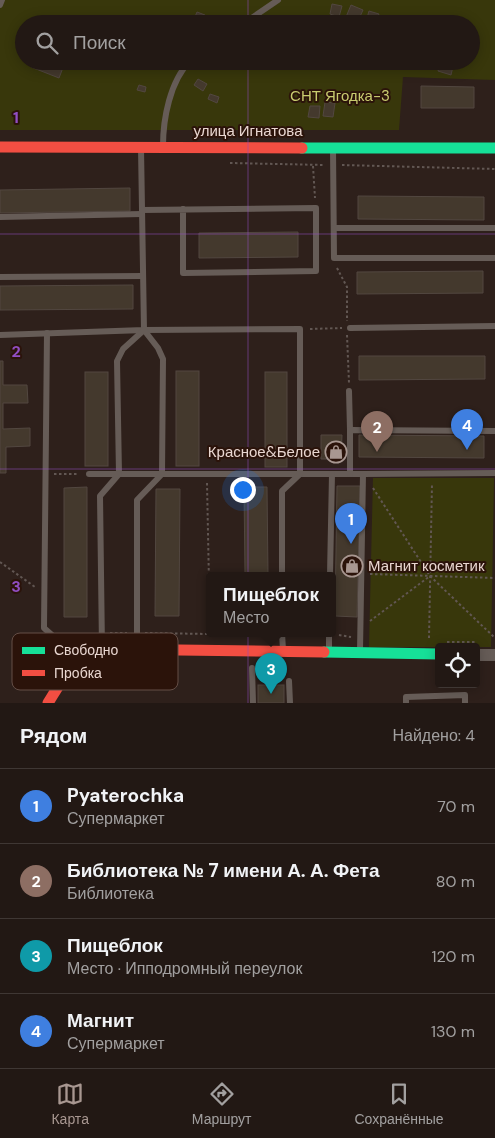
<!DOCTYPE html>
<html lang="ru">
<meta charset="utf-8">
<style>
:root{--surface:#221814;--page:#2a211d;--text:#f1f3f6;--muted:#a2a0a0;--line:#3f3734;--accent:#a89791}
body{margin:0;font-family:"DM Sans",sans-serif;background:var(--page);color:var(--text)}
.controls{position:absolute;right:15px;bottom:15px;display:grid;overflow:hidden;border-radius:5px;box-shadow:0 2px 12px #0003}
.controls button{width:45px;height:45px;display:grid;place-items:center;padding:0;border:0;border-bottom:1px solid var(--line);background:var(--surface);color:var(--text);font:25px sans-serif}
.you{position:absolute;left:242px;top:489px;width:18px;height:18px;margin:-12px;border:4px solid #fff;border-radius:50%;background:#1a73e8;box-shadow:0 0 0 8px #1a73e833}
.badge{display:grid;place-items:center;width:32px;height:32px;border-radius:50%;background:var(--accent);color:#fff;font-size:16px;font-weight:700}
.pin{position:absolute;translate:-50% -41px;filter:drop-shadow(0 1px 2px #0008)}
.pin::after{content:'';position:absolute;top:26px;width:18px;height:15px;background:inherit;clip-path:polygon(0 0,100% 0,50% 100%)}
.popup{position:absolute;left:206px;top:572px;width:130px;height:65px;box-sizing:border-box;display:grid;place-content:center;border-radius:5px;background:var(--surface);filter:drop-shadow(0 1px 4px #0005);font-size:16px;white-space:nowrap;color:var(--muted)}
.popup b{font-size:19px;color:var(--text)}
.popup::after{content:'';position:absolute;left:50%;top:100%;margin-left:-10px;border:10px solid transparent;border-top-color:var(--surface)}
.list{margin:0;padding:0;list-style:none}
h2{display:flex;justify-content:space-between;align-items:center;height:65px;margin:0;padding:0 20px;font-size:21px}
h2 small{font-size:16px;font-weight:400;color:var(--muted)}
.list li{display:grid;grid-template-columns:32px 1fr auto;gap:15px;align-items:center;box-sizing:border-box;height:75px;padding:0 20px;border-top:1px solid var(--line)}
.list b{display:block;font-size:19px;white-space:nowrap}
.list p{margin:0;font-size:16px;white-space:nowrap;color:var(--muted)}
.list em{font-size:16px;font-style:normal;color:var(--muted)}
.icon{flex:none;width:28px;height:28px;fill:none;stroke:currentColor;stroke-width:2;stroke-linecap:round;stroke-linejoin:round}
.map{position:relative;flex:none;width:495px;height:703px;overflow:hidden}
.search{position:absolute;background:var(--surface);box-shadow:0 2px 12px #0003;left:15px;right:15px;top:15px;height:55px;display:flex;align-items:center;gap:12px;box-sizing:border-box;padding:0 18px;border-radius:28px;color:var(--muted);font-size:19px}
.sheet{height:365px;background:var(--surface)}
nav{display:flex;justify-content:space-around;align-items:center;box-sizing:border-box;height:70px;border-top:1px solid var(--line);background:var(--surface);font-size:14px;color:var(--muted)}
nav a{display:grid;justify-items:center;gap:2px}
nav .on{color:var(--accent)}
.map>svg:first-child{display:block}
.green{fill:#38370b;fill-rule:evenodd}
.building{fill:#44392d;stroke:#524740}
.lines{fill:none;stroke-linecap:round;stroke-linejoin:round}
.path{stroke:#625753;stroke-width:2;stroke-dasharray:2.5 2.5;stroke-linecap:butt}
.lane{stroke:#665c57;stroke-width:6}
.street{stroke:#665c57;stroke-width:12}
.fast{stroke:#16e098;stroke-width:11}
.jam{stroke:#f24e42;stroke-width:11}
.grid{fill:none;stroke:#914ec3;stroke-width:1;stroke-opacity:0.55}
.labels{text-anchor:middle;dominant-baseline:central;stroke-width:4;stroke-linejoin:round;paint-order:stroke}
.park-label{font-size:15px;fill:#c8cb6f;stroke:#2b130a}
.street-label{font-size:15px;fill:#e9d7d1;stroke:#2b130a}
.poi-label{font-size:15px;fill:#e9d7d1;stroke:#2b130a;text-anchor:end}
.key{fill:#2b130a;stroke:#644e46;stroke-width:1}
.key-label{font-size:14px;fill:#e9d7d1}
.grid-label{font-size:16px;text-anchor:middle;font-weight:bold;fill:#914ec3;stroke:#2b130a;stroke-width:4;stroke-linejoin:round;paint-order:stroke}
</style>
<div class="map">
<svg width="495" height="703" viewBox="0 0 495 703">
<rect width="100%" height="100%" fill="#2e201b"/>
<g class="green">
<path d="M 0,0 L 495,0 L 495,80 L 403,77 L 399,130 L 0,130 ZM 24,24 L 471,24 L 471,61 L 24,61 Z"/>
<polygon points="373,478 494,478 491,647 369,647"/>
</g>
<g class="building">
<polygon points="332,4 342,6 339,17 330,14"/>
<polygon points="351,5 363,10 358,21 346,17"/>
<polygon points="369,11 379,14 376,21 367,18"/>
<polygon points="197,12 205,15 202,24 192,24"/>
<polygon points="278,20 288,22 287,24 277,24"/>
<polygon points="34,61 53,61 64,65 59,78 31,67"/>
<polygon points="441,61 454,62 451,75 438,71"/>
<polygon points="198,79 207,84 203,91 194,85"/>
<polygon points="139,85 146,87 145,92 137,90"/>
<polygon points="421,86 474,87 474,108 421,108"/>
<polygon points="210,94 219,97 217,103 208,99"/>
<polygon points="325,102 335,103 333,117 323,116"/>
<polygon points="310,106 320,106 319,118 308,117"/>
<polygon points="130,188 130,211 0,213 0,190"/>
<polygon points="358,196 484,197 484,220 358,219"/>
<polygon points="298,232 298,257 199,258 199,233"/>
<polygon points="483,271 483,293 357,294 357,272"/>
<polygon points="133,285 133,309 0,310 0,286"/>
<polygon points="359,356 485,356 485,379 359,380"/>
<polygon points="0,361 3,361 3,385 27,385 28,403 3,403 3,429 30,428 30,446 6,447 6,473 0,473"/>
<rect x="176" y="371" width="23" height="95"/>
<rect x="85" y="372" width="23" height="94"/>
<rect x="265" y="372" width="22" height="95"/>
<polygon points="321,435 342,435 341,459 321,459"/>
<polygon points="359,435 484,436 484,458 359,457"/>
<polygon points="337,486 360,486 357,617 335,616"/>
<polygon points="87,487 87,617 64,617 64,488"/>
<polygon points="244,487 267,487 268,575 245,575"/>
<polygon points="156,489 180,489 179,616 155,616"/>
<rect x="258" y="685" width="26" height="18"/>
</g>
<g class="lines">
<g class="path">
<polyline points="230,163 325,165"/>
<polyline points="342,165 495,169"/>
<polyline points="313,166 315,198"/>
<polyline points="337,268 347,287 347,321"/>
<polyline points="310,329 342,328"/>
<polyline points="347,335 349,383"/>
<polyline points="54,474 79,474"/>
<polyline points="207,483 210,634 274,635"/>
<polyline points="373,488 430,576 495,638"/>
<polyline points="0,562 35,587"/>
<polyline points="370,574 495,578"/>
<polyline points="370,621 430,576"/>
<polyline points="110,633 127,633"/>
<polyline points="145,633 210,634"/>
<polyline points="291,635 321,635"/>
<polyline points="339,635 351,637"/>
<polyline points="429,638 432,483"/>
<polyline points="447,642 475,642"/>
</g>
<g class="lane">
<polyline points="0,5 2,0"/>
<polyline points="243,24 278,0"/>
<path d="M 163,146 C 163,119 170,81 190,61"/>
<polyline points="333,148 334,258 495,258"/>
<polyline points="142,210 316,208 316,271 183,273 183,209"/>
<polyline points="0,217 142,214"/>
<polyline points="334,228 495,228"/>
<polyline points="0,277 143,276"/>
<polyline points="350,328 495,326"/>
<polyline points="47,333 44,628 78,658"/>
<polyline points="0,335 144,330 141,148"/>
<polyline points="349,391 350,430"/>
<polyline points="89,474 363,474"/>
<polyline points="350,474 350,430 495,431"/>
<polyline points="330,575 332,474"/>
<polyline points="282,633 283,650"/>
<polyline points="102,648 100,496 119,474 117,361 123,349 144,330 300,329 300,474 282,491 282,575"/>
<polyline points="137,648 137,500 162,474 163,359 158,348 144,330"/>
<polyline points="329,651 329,633"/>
<polyline points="360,651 363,474 495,473"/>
<polyline points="252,668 253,703"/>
<polyline points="289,681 290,703"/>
<polyline points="406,703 406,697 465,695 465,703"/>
</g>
<polyline class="street" points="476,655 495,655"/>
<g class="fast">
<polyline points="302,148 495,148"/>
<polyline points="324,652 439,654"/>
</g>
<g class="jam">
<polyline points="0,147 302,148"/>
<path d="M 48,703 C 63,679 73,657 102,649 L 324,652"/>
</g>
</g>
<path class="grid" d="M 248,0 L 248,24M 248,61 L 248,703M 0,234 L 495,234M 0,469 L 495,469"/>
<defs>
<g id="shop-ring" transform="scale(1.125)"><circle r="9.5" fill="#2b130a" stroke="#a89791" stroke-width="1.5"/><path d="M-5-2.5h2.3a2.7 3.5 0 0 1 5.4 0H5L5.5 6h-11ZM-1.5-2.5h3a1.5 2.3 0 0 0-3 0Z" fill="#a89791"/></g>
</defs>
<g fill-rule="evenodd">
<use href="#shop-ring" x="336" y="452"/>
<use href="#shop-ring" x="352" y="566"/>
</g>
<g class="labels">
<g class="park-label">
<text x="340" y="96">СНТ Ягодка-3</text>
</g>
<g class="street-label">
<text x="248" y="131">улица Игнатова</text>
</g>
<g class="poi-label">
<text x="320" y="452">Красное&amp;Белое</text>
<text x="368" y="566" text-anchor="start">Магнит косметик</text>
</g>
</g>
<rect x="12" y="633" width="166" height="57" rx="8" class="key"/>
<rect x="22" y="647" width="23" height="7" fill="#16e098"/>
<rect x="22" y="670" width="23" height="6" fill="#f24e42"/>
<g class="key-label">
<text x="54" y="655">Свободно</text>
<text x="54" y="678">Пробка</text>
</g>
<g class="grid-label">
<text x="16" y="123">1</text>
<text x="16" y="357">2</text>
<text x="16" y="592">3</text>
</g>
</svg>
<div class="controls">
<button><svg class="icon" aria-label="locate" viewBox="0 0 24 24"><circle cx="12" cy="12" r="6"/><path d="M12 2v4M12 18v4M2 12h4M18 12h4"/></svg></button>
</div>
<div class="you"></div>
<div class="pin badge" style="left:351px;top:544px;background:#3f7fe0">1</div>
<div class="pin badge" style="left:377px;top:452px;background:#8d6e63">2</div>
<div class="pin badge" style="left:271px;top:694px;background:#0f9aa8">3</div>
<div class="popup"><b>Пищеблок</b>Место</div>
<div class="pin badge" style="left:467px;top:450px;background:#3f7fe0">4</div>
<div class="search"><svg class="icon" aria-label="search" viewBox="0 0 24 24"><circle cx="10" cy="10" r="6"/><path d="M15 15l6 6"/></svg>Поиск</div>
</div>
<section class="sheet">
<h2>Рядом<small>Найдено: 4</small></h2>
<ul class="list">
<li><span class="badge" style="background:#3f7fe0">1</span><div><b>Pyaterochka</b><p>Супермаркет</p></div><em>70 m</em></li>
<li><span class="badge" style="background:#8d6e63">2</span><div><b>Библиотека № 7 имени А. А. Фета</b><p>Библиотека</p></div><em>80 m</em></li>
<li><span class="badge" style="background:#0f9aa8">3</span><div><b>Пищеблок</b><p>Место · Ипподромный переулок</p></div><em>120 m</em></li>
<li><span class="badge" style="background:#3f7fe0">4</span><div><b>Магнит</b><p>Супермаркет</p></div><em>130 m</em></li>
</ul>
</section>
<nav>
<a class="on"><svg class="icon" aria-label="map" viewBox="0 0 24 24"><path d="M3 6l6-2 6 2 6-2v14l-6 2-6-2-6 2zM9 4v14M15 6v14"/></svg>Карта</a>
<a><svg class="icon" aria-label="directions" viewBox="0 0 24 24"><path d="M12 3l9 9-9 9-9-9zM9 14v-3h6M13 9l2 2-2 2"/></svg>Маршрут</a>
<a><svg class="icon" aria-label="saved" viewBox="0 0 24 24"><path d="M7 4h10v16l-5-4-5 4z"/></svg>Сохранённые</a>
</nav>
